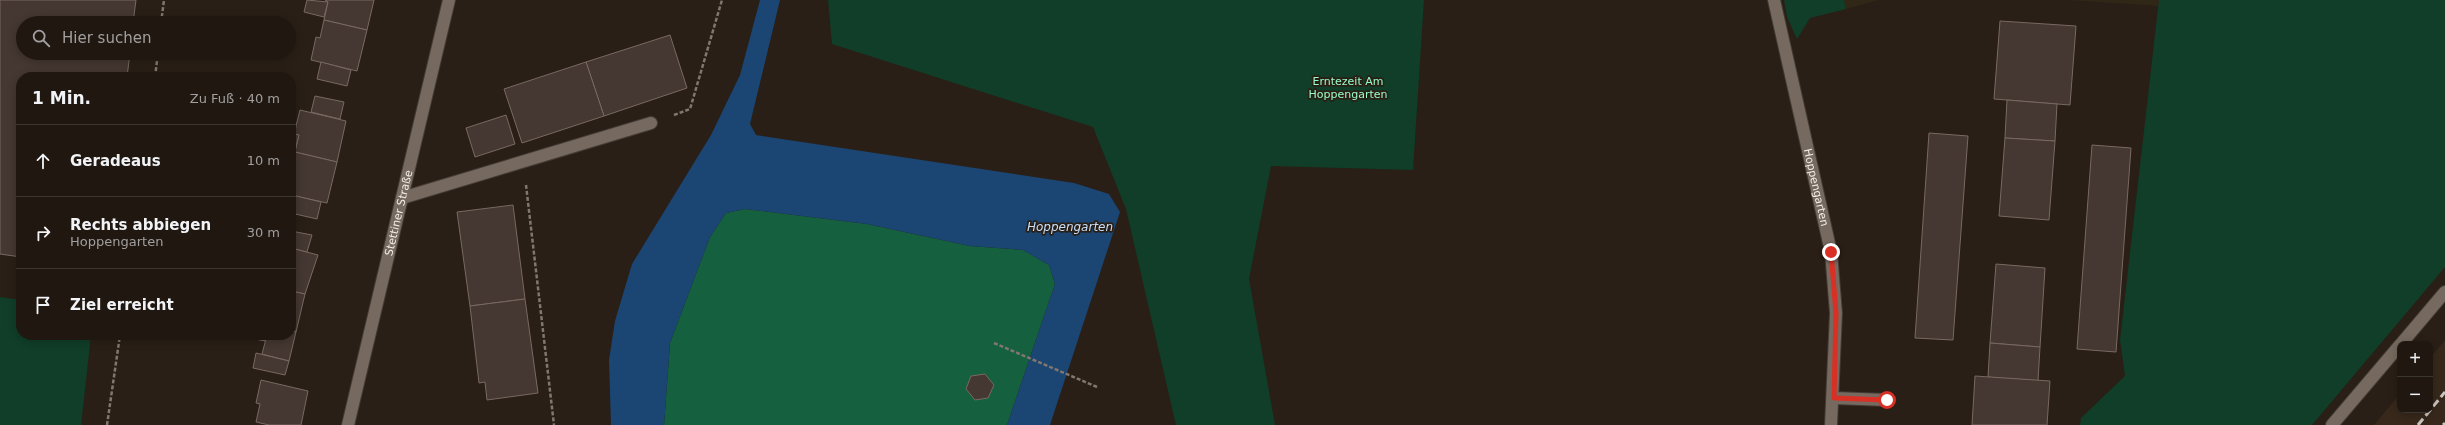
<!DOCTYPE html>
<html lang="de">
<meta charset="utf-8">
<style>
:root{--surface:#1f1710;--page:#272019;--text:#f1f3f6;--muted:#a19f9f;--line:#3c3630}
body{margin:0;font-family:"DejaVu Sans",sans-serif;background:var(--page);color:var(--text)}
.controls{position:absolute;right:12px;bottom:12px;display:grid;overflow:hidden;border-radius:8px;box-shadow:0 2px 10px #0003}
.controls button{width:36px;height:36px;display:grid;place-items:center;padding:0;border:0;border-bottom:1px solid var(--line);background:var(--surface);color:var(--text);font:20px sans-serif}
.stop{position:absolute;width:12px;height:12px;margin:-9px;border:3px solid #d93025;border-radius:50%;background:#fff}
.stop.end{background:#d93025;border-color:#fff;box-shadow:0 1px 4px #0008}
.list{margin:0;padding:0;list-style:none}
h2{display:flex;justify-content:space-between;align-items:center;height:52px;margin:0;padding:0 16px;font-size:17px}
h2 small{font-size:13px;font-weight:400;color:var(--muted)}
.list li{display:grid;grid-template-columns:26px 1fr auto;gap:12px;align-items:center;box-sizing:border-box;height:72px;padding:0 16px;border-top:1px solid var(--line)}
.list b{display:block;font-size:15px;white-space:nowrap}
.list p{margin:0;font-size:13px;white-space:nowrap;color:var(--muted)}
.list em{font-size:13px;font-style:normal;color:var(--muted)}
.icon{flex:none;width:22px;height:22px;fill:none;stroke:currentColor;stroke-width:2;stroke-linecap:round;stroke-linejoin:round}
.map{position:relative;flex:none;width:2445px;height:425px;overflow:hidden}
.search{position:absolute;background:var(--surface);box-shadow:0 2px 10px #0003;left:16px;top:16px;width:280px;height:44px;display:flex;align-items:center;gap:10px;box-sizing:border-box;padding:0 14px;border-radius:22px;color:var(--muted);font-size:15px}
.panel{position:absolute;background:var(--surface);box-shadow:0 2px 10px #0003;left:16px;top:72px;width:280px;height:268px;border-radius:16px}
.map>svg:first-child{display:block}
.built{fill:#37281b}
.education{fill:#302717}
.green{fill:#103e28}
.forest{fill:#15603e}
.water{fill:#1b4572}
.building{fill:#453731;stroke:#796962}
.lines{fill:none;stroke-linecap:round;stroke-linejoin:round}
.minor-casing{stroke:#443b35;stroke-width:14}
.path{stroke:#80776f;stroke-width:2.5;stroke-dasharray:4 2;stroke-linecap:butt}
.minor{stroke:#76695f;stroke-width:12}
.rail{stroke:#ccc4be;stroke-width:3;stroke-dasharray:8 4;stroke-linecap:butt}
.route{stroke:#d93025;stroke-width:5}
.labels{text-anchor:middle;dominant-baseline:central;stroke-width:3.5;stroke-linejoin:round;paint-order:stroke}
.park-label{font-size:11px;fill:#98fbc5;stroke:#291f16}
.street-label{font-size:11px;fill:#f4ede7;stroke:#291f16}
.water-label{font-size:12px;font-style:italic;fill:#c6dffc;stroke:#291f16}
</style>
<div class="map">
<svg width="2445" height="425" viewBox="0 0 2445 425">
<rect width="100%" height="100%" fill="#291f16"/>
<polygon class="built" points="2445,340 2445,425 2374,425 2400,394 2400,410 2430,410 2430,358"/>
<g class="education">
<polygon points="1844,0 1879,0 1846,9"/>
<polygon points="2069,0 2159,0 2159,6"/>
</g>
<g class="green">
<polygon points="828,0 1424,0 1413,170 1271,166 1249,279 1275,425 1176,425 1126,209 1093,127 832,44"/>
<polygon points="1784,0 1844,0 1846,9 1810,18 1797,39 1787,17"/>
<polygon points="2159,0 2445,0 2445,267 2312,425 2080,425 2081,418 2125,376 2120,340"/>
<polygon points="0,297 21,300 21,335 91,335 81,425 0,425"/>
</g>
<polygon class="forest" points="745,209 867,224 970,246 1023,250 1049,265 1055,284 1007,425 664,425 670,343 710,237 726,213"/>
<polygon class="water" points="760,0 780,0 750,124 756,135 1074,183 1109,194 1120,212 1050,425 1007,425 1055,284 1049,265 1023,250 970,246 867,224 745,209 726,213 710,237 670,343 664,425 611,425 609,360 615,321 632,264 711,135 740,75"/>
<g class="building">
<polygon points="0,0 136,0 133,23 23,23 23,53 130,53 127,77 21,77 21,257 0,254"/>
<polygon points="307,0 328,2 324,17 304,12"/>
<polygon points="325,0 374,0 367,30 324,20 328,2"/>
<polygon points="324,20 367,30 357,71 311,60 316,37 320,38"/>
<polygon points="2000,21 2076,26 2070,105 1994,99"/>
<polygon points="670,35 687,88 604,116 586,62"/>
<polygon points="321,62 351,70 347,86 317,79"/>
<polygon points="586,62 604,116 522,143 504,89"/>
<polygon points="315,96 344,102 340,119 311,112"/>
<polygon points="2007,100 2057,104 2055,141 2005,138"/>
<polygon points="300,110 346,121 337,162 295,152 299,135 294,134"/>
<polygon points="506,115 515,144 475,157 466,128"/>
<polygon points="291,126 296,127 294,134 299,135 295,150 291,149"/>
<polygon points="1929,133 1968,136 1953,340 1915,338"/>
<polygon points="2005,138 2055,141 2049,220 1999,216"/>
<polygon points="2092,145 2131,148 2116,352 2077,349"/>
<polygon points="295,152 337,162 327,203 291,195 291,169"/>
<polygon points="292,195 321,202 317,219 291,213"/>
<polygon points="513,205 525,299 470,306 457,212"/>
<polygon points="291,231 312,235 307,252 291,248"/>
<polygon points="291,248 318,255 305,294 291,291"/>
<polygon points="1996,264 2045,268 2040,347 1990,343"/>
<polygon points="291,291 305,294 296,332 291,331"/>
<polygon points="525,299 538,393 487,400 485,382 479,383 470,306"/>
<polygon points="291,331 296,332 289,361 262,354 267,335 291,335"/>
<polygon points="235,335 267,335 265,341"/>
<polygon points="1990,343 2040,347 2038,381 1988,377"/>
<polygon points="256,353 289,361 285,375 253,368"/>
<polygon points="985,374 994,385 988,398 975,400 966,389 971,376"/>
<polygon points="1975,376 2050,381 2047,425 1972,425"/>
<polygon points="261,380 308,391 301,425 269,425 256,422 260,404 256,403"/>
</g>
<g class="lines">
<g class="minor-casing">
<g id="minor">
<path id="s1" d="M 1774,0 L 1831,252 L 1836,313 L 1831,425"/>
<polyline points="402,198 651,123"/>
<polyline points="2401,344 2445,292"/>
<polyline points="1834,398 1887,400"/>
<path id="s2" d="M 348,425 L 449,0"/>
<polyline points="2332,425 2400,345"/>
</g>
</g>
<g class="path">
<polyline points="161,23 164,0"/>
<polyline points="155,77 158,53"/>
<polyline points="674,115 690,109 722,0"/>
<polyline points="526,185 554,425"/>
<polyline points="994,343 1097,387"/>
<polyline points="107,425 120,335"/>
</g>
<use href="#minor" class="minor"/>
<g class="rail">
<polyline points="2418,425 2445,392"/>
<polyline points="2443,425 2445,423"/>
</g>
</g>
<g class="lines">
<polyline class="route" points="1831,252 1836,313 1834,398 1887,400"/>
</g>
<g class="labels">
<g class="park-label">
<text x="1348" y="81">Erntezeit Am<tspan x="1348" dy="13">Hoppengarten</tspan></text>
</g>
<g class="street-label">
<text stroke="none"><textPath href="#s1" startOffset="192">Hoppengarten</textPath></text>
<text stroke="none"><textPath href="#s2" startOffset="218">Stettiner Straße</textPath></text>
</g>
<g class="water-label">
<text x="1070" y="227">Hoppengarten</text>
</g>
</g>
</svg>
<div class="controls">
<button>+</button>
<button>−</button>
</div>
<div class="stop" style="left:1887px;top:400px"></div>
<div class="stop end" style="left:1831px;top:252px"></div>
<div class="search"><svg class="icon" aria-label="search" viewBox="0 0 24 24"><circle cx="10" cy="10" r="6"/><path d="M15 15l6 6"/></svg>Hier suchen</div>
<section class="panel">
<h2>1 Min.<small>Zu Fuß · 40 m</small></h2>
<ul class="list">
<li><svg class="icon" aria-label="ahead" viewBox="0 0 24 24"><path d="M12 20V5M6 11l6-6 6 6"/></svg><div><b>Geradeaus</b></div><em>10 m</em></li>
<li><svg class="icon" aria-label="right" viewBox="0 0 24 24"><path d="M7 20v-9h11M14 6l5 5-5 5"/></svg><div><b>Rechts abbiegen</b><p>Hoppengarten</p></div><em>30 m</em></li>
<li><svg class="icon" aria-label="arrive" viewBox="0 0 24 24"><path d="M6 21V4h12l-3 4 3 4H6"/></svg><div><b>Ziel erreicht</b></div></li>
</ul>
</section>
</div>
